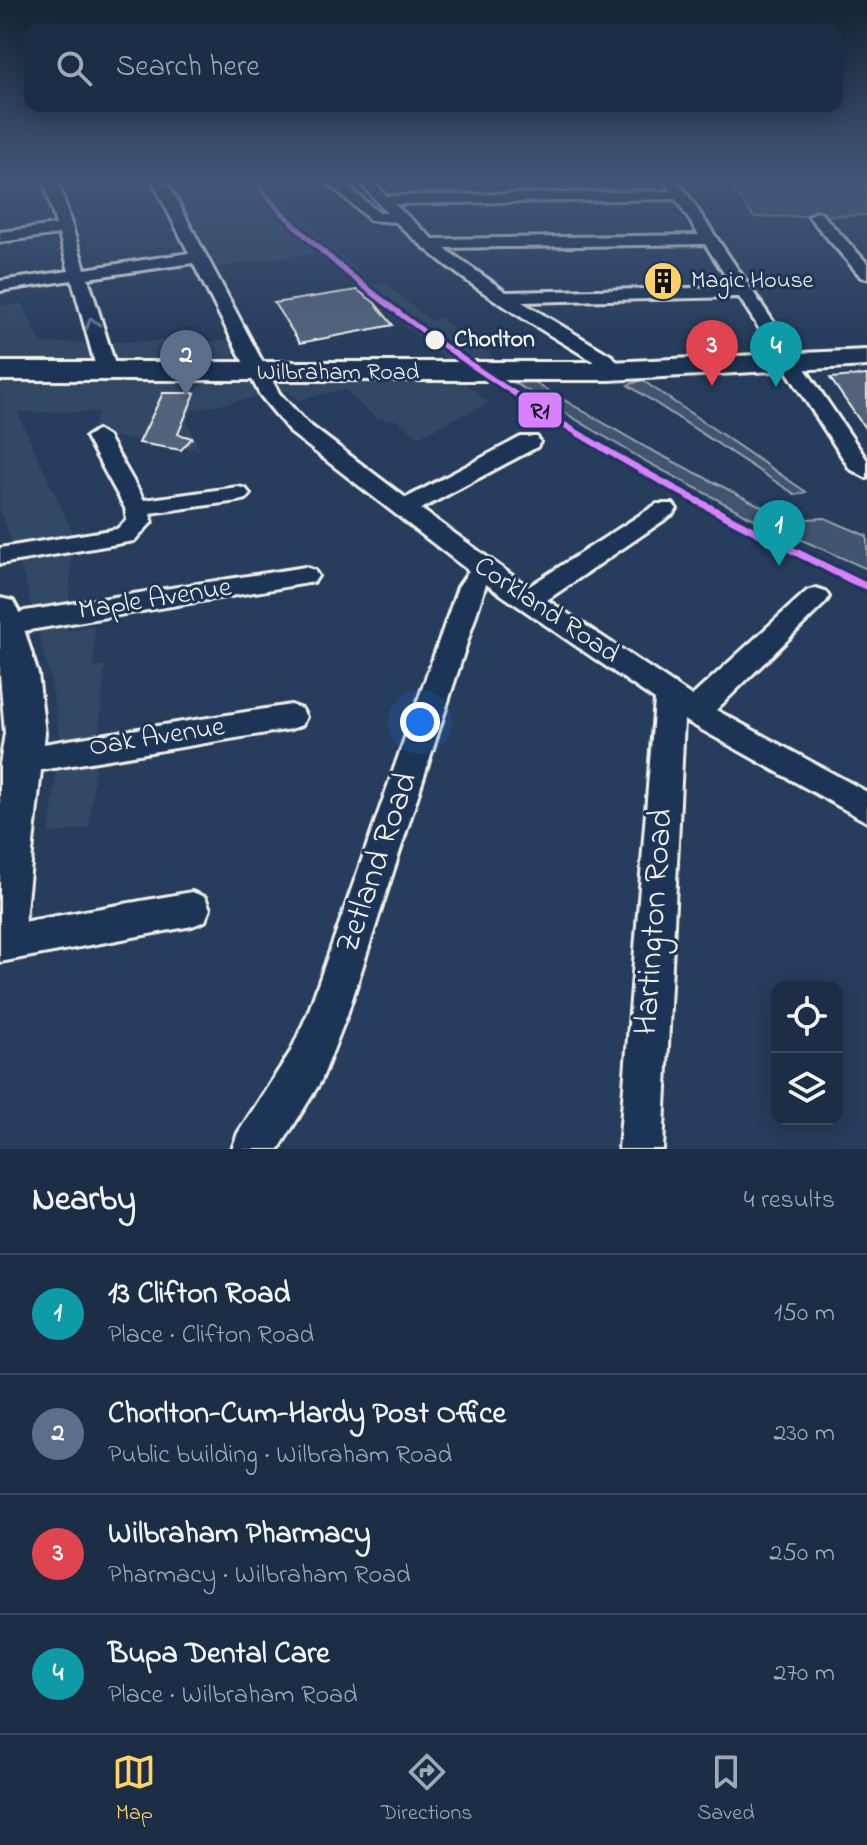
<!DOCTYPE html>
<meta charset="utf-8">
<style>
:root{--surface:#1c2e46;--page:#293a51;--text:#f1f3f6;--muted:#a0a8b3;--line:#3a4a5f;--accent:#ffd166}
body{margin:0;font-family:"Indie Flower",sans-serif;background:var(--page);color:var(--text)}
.controls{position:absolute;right:24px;bottom:24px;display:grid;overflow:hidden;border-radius:16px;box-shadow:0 4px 20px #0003}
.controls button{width:72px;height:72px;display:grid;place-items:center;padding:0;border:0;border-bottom:2px solid var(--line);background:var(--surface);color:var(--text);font:40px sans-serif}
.you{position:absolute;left:420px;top:722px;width:28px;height:28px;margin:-20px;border:6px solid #fff;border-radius:50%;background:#1a73e8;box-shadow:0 0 0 12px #1a73e833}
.badge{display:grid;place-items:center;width:52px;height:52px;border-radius:50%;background:var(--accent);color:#fff;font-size:26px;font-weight:700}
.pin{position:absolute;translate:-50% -66px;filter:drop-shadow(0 2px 4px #0008)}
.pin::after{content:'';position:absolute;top:42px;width:28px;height:24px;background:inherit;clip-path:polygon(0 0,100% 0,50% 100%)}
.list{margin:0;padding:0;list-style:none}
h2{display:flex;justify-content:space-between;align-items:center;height:104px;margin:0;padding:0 32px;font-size:34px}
h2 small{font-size:26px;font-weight:400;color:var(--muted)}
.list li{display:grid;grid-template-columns:52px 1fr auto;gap:24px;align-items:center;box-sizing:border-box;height:120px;padding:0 32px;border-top:2px solid var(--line)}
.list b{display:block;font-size:30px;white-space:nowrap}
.list p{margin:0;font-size:26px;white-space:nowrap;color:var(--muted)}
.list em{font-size:26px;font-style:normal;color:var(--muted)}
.icon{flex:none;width:44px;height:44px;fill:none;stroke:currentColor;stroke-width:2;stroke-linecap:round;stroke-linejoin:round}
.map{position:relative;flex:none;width:867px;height:1149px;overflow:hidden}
.search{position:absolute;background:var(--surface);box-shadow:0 4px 20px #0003;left:24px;right:24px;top:24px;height:88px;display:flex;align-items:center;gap:20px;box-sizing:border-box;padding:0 28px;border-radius:16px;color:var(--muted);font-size:30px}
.sheet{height:584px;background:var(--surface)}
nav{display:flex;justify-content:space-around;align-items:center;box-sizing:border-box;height:112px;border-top:2px solid var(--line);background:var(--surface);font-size:22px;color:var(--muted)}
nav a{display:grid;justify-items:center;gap:4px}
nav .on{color:var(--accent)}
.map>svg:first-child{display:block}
.built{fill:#334966}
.green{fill:#40546f;stroke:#9aa2ac;stroke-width:2}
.building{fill:#52647b;stroke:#f4f1e8;stroke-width:2}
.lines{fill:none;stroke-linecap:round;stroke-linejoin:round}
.minor-casing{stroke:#f4f1e8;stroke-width:6}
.major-casing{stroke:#f4f1e8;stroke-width:6}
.highway-casing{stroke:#f4f1e8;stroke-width:6}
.minor{fill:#1d3557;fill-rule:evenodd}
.major{fill:#1d3557;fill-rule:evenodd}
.highway{fill:#1d3557;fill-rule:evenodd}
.rail-1-casing{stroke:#1d3557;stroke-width:6}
.rail-1{fill:#d880ff;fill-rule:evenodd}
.oneway{stroke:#68778a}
.stop-dot{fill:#f4f1e8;stroke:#1d3557;stroke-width:3}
.labels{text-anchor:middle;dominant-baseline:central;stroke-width:6;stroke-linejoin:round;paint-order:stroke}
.far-poi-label{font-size:24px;fill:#f4f1e8;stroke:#1d3557;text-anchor:start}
.far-stop-label{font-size:24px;font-weight:bold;fill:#f4f1e8;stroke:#1d3557;text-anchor:start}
.far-street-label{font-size:24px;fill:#f4f1e8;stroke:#1d3557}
.street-label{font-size:28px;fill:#f4f1e8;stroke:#1d3557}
.near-street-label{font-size:34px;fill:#f4f1e8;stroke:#1d3557}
.line-badge{stroke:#1d3557;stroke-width:3}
.pale-badge-label{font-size:22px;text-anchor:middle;font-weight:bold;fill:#111}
</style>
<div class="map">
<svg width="867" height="1149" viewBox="0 0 867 1149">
<rect width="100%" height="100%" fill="#263d5d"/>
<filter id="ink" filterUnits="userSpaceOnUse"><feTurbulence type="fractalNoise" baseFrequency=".0125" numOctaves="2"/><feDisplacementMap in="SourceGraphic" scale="16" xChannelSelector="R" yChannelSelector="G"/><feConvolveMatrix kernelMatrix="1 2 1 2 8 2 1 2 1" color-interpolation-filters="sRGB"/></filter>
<g filter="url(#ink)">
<g class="built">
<polygon points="245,178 264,178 331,247 374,285 384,283 430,320 440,318 492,356 486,358 495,364 449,362 314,253 219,267 177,195 253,187"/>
<polygon points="22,303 41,343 231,340 235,360 218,363 0,362 0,306"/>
<polygon points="0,379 461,379 488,403 419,436 396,420 376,418 343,389 298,401 288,391 192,410 187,422 200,450 91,433 99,412 17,412 73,533 67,630 94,626 94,667 105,666 89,828 49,834 60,736 50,677 24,576 0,510"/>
</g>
<g class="green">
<polygon points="724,178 867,178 867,215 754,217"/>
<polygon points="642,380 806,492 796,495 628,385"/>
<polygon points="533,382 647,448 788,520 825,518 867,536 867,569 750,517 647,462 515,383"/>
</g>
<g class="building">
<polygon points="357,290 374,302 393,325 300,343 274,303"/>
<polygon points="867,375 867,431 830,378"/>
<polygon points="163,393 195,393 178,434 192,438 181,450 139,443"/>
</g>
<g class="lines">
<g class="minor-casing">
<g id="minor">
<polygon points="43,178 57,178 85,269 189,253 151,178 165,178 279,393 307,423 406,498 521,437 537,437 540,442 537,447 421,509 528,587 657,504 673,504 677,509 673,514 547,600 692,696 807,591 816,588 825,591 829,597 825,603 716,710 867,792 867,822 684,720 663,1149 619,1149 655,700 486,584 347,1015 321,1081 279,1149 232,1149 238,1133 291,1051 308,1013 458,587 469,571 291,433 260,395 193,263 88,278 117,371 107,377 97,371 72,280 0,291 0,281 69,271 59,234 0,242 0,232 56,225"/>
<path d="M 323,178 L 338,178 L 379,213 L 387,213 L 356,178 L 371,178 L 386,196 L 671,191 L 662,178 L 676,178 L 867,460 L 867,478 L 850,469 L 739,297 L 522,302 L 612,356 L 625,371 L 615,377 L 608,375 L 598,364 C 527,321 453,278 396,222 L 370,220 ZM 676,199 L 699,235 L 433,239 L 394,204 ZM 705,244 L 733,287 L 506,292 L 444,248 Z"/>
<polygon points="816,212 821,213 867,263 867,278 861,277 811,219 809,216"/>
<polygon points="97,430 108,437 144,500 238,487 246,489 250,494 246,499 238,501 150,513 152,522 134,541 0,564 0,548 117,529 127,520 125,508 86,437"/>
<polygon points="305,567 314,570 318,576 314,582 0,635 0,619 25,611"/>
<polygon points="291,705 302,709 306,717 302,725 291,729 24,773 13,769 8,760 13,751 24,747"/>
<polygon points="192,892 205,897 210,909 205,921 192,926 0,962 0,926"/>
</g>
</g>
<g class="major-casing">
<polygon id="major" points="0,598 13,601 18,610 38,674 45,733 24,928 17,944 0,951 0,765 5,733 0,674"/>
</g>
<g class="highway-casing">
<polygon id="highway" points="867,350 867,366 609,380 0,380 0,362 609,362"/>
</g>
<use href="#minor" class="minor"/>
<use href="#major" class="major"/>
<use href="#highway" class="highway"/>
<g class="rail-1-casing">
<path id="rail-1" d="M 248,178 L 254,178 C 304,237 364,284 426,330 C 564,430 714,509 867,583 L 867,590 C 850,584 834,575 818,567 C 785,551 752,534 720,517 C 614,461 512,399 415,328 C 355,284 296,237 248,178 Z"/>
</g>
<use href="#rail-1" class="rail-1"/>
</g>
<defs><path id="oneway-chevron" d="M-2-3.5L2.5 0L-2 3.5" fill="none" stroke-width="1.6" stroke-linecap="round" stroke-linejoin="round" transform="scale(2)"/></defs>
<use class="oneway" href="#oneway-chevron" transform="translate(92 323) rotate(-107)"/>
</g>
<linearGradient id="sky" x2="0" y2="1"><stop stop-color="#152233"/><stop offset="0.53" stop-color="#415778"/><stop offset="1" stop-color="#415778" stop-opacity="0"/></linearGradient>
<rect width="867" height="339" fill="url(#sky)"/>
<defs>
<g id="building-disc" transform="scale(2)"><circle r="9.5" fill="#ffd166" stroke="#1d3557"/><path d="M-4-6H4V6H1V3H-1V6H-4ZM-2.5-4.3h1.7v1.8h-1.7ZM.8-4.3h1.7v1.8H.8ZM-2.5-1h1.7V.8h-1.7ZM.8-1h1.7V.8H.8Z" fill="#111"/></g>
</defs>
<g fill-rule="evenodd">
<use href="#building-disc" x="663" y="281"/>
</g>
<circle class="stop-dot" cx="435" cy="340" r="11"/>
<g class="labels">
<g class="far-poi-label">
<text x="691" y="281">Magic House</text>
</g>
<g class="far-stop-label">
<text x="454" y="340">Chorlton</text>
</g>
<g class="far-street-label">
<text x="338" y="373">Wilbraham Road</text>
</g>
<g class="street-label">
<text transform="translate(155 600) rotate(-9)">Maple Avenue</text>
<text transform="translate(546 611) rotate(34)">Corkland Road</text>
<text transform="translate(157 738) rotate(-9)">Oak Avenue</text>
</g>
<g class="near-street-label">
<text transform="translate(378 863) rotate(-71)">Zetland Road</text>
<text transform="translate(655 922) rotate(-86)">Hartington Road</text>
</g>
</g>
<rect class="line-badge" x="517" y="391" width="46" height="38" rx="8" fill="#d880ff"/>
<g class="pale-badge-label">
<text x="540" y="418">R1</text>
</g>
</svg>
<div class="controls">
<button><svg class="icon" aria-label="locate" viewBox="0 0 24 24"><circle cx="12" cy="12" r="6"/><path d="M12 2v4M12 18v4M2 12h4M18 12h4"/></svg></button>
<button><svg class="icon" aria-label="layers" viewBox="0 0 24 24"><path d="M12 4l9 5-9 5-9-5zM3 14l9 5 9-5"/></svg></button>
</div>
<div class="you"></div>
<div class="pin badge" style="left:779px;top:566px;background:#0f9aa8">1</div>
<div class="pin badge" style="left:186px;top:396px;background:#5c6f8a">2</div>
<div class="pin badge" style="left:712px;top:386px;background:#e0444e">3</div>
<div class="pin badge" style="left:776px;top:387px;background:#0f9aa8">4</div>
<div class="search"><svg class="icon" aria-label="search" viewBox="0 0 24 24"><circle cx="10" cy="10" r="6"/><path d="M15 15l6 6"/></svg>Search here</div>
</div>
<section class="sheet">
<h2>Nearby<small>4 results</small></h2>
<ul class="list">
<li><span class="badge" style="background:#0f9aa8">1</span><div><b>13 Clifton Road</b><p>Place · Clifton Road</p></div><em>150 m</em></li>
<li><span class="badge" style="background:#5c6f8a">2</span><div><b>Chorlton-Cum-Hardy Post Office</b><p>Public building · Wilbraham Road</p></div><em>230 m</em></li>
<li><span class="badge" style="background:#e0444e">3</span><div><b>Wilbraham Pharmacy</b><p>Pharmacy · Wilbraham Road</p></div><em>250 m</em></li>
<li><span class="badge" style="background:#0f9aa8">4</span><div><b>Bupa Dental Care</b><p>Place · Wilbraham Road</p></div><em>270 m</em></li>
</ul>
</section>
<nav>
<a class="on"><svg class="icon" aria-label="map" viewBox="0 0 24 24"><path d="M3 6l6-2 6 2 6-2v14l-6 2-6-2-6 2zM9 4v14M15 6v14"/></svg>Map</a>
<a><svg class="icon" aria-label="directions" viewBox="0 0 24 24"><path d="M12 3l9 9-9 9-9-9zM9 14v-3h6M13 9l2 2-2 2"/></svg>Directions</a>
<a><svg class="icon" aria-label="saved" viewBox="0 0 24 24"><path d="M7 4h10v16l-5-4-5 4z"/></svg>Saved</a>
</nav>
